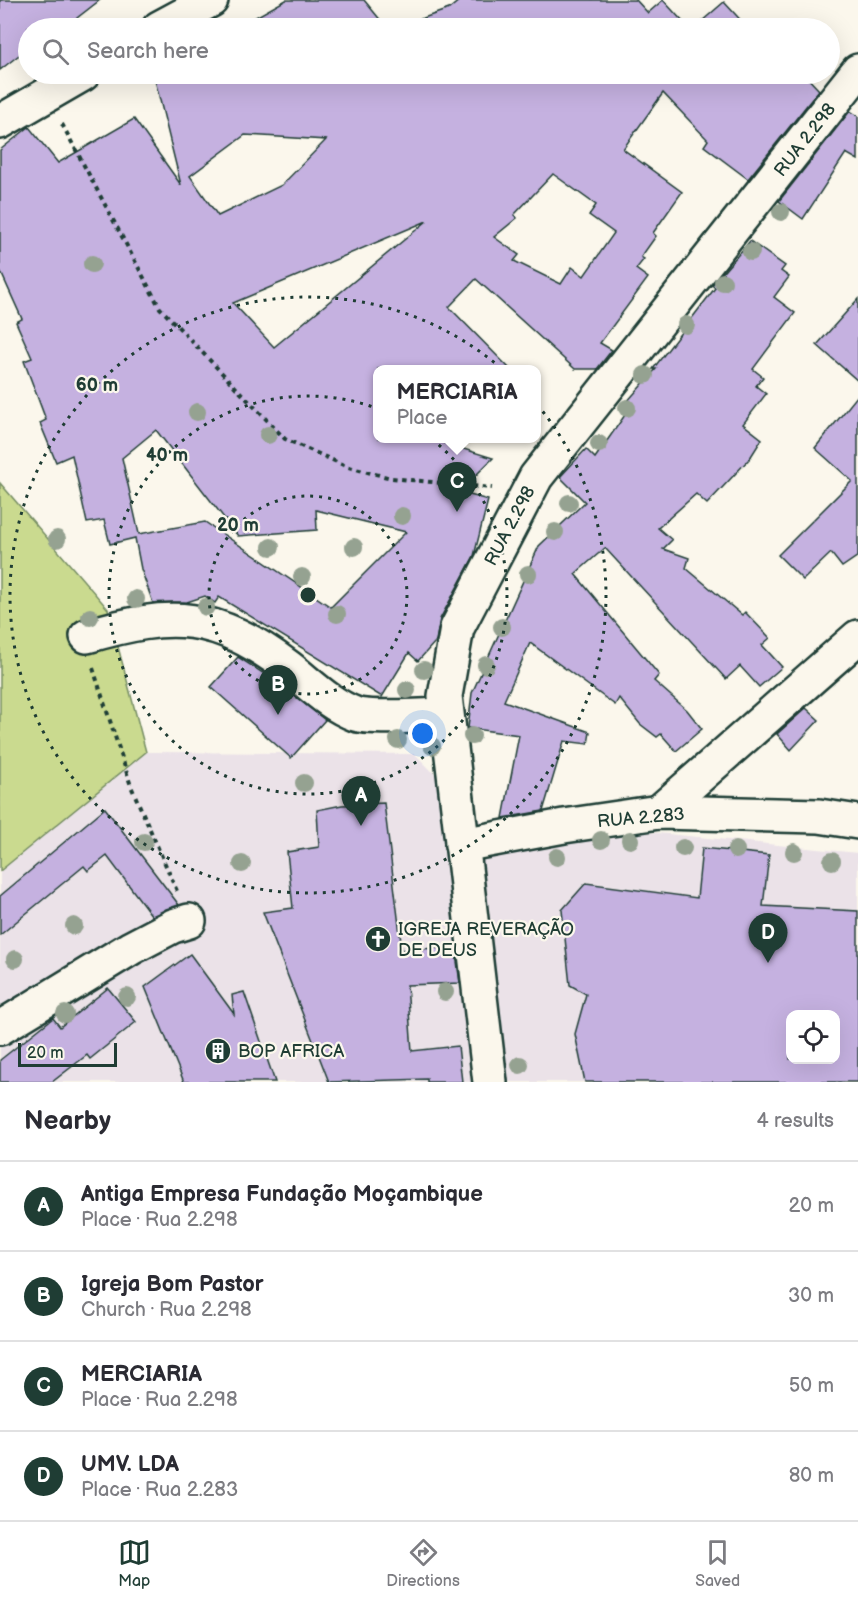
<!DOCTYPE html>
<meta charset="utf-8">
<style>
:root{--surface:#fff;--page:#f2f2f3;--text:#2b2b33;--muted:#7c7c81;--line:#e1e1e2;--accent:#1f3d34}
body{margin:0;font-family:"Balsamiq Sans",sans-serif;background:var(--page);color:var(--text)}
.controls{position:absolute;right:18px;bottom:18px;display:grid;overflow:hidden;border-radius:12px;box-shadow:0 6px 24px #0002}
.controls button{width:54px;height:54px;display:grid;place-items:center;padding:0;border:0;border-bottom:2px solid var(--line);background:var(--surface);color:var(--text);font:30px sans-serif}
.scale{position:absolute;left:18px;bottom:15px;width:99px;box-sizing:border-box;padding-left:6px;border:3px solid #1f3d34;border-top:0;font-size:16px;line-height:21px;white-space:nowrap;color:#1f3d34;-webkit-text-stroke:4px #fbf7ec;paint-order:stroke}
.you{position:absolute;left:423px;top:734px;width:21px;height:21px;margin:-15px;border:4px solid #fff;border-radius:50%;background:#1a73e8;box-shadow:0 0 0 9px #1a73e833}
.badge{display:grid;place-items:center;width:39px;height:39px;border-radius:50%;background:var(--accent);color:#fff;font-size:20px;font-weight:700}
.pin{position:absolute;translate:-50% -50px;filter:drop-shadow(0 2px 3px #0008)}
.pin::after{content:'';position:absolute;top:32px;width:21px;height:18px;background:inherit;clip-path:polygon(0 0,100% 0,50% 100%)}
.popup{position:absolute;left:373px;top:365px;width:168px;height:78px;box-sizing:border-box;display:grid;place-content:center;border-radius:12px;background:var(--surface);filter:drop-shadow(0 2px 4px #0005);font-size:20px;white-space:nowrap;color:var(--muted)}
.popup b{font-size:22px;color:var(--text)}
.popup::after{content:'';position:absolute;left:50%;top:100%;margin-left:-12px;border:12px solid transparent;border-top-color:var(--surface)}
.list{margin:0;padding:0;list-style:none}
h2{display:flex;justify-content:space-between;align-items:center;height:78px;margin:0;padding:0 24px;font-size:26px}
h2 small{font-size:20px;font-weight:400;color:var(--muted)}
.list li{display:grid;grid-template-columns:39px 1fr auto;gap:18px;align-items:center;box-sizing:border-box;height:90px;padding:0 24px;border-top:2px solid var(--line)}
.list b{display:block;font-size:22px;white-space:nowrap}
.list p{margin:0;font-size:20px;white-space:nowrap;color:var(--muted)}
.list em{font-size:20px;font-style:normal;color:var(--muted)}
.icon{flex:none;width:33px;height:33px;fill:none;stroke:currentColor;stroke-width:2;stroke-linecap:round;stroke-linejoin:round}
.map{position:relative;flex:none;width:858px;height:1082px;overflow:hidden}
.search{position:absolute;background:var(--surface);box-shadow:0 6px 24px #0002;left:18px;right:18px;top:18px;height:66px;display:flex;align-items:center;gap:15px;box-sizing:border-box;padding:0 21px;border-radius:33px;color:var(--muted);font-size:22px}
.sheet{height:438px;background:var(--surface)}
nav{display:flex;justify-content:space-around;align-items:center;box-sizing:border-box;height:84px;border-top:2px solid var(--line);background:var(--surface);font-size:16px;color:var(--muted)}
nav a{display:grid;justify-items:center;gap:3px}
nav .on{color:var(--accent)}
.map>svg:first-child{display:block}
.built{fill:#ebe2e8;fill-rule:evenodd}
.green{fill:#cada8f;stroke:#748c62;stroke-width:1.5}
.building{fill:#c5b1e0;stroke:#1f3d34;stroke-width:1.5;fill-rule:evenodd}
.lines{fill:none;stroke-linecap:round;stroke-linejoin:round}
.minor-casing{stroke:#1f3d34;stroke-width:38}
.path{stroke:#1f3d34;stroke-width:4;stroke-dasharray:4.5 4.5;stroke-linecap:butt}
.minor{stroke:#fbf7ec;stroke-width:33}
.tree{fill:#95a291}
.ring{fill:none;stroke:#1f3d34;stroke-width:3;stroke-dasharray:3 6}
.labels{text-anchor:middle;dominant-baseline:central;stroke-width:4.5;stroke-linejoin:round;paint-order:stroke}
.street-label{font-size:18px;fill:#1f3d34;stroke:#fbf7ec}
.poi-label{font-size:18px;fill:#1f3d34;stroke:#fbf7ec;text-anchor:start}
.centre{fill:#1f3d34;stroke:#fbf7ec;stroke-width:3}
.ring-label{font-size:18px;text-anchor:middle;font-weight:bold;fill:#1f3d34;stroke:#fbf7ec;stroke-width:4.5;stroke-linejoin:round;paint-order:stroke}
</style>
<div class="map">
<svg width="858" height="1082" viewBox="0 0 858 1082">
<rect width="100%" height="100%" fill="#fbf7ec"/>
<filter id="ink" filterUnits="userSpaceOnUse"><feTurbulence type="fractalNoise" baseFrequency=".0167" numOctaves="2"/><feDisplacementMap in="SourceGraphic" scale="12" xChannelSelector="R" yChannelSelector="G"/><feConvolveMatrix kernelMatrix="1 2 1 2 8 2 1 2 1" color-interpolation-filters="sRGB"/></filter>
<g filter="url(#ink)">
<path class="built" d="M 146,752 L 415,754 L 489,829 L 577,825 L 858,853 L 858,1082 L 0,1082 L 0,871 ZM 790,1014 L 836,1014 L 836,1060 L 790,1060 Z"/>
<polygon class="green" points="0,483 108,609 146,752 0,871"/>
<g class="building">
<polygon points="0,0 100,0 64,28 28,28 28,48 0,70"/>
<polygon points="286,0 364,0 387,28 236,28"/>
<polygon points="460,0 636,0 648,13 663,0 685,24 688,22 694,28 724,2 748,28 395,28 449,9"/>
<path d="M 158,74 L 804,74 L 819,90 L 748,179 L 704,146 L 708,140 L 663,93 L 623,149 L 682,192 L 653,233 L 656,236 L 641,257 L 644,259 L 636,269 L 648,278 L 600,343 L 612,350 L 597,369 L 575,369 L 476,279 L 449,307 L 510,369 L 378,369 L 378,438 L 428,438 L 493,458 L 459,492 L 488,500 L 474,556 L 440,619 L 436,641 L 418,661 L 409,653 L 382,697 L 219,597 L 215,603 L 205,596 L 187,602 L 153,603 L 141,569 L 135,538 L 110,544 L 104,520 L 87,523 L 72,455 L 56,462 L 40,423 L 46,420 L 24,361 L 32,358 L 16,322 L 22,319 L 0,270 L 0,150 L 29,127 L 58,163 L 134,119 L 181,185 L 154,76 ZM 245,135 L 326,140 L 282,185 L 218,216 L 190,176 ZM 553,174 L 596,205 L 589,215 L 614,233 L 584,276 L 572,267 L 561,284 L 514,261 L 519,255 L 494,237 L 517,218 L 514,215 ZM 427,221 L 274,347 L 233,303 ZM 156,430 L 238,536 L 317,530 L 316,510 L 406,532 L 331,607 L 205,522 L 139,534 L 122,458 Z"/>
<polygon points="850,111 858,116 858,160 846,153 803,219 779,201"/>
<polygon points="750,241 785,266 781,271 789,277 774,297 795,313 753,369 763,377 756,386 766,394 743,424 762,439 750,458 707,504 696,494 658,528 672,540 663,549 689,558 686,568 742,615 745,612 770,638 762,645 782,667 759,687 740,666 726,679 605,548 575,574 659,675 654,681 687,710 702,729 676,751 661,734 657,737 640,724 619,698 615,705 530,643 504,701 590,732 588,744 564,741 543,811 503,818 519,735 468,728 472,693 539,546 585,502 560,477 586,449 595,458 625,415 625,404 656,369 653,369 715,288 712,285"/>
<polygon points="858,299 858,381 817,345"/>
<polygon points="858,395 858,556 842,567 831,553 803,580 778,555 852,481 815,448"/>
<polygon points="238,657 277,682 325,720 291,758 211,687"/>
<polygon points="806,708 819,720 791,750 777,734"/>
<polygon points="384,803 402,950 455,947 460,983 407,985 412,1051 458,1046 462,1082 427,1082 427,1079 329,1082 263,912 293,908 287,852 319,847 317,810 342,805"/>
<polygon points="105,808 179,905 152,916 107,856 88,871 84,866 0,935 0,896"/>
<path d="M 702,848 L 769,855 L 763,906 L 858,911 L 858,1082 L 585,1082 L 575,1034 L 586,994 L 570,985 L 562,910 L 586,883 L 697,898 ZM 790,1014 L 836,1014 L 836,1059 L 790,1059 Z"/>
<polygon points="190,954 234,1014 232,995 244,992 275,1082 184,1082 145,987"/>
<polygon points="108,988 136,1022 90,1059 87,1055 52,1082 0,1082 0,1060 53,1018 60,1027"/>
</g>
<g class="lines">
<g class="minor-casing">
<g id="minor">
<polyline points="159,28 211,0"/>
<polyline points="0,122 83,74"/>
<path d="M 87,636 C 172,611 215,612 288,667 C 309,683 330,705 355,714 C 368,719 431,716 446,714"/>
<polyline points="659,812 858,637"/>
<polyline points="462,845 564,826 659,812 819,816 858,822"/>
<polyline points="0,1028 131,948 173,926 189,921"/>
<polyline points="490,1082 445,696 457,628 536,477 858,71"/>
</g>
</g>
<g class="path">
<polyline points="62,124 160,308 285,439 348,467 391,478 492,488"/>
<polyline points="93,668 131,786 177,891"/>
</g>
<use href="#minor" class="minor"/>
</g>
<g class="tree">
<circle cx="781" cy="212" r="9"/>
<circle cx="751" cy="252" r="9"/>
<circle cx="92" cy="264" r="9"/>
<circle cx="723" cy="282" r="9"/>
<circle cx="686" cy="325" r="9"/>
<circle cx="645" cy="375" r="9"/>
<circle cx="627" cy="408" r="9"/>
<circle cx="197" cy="412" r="9"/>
<circle cx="268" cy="435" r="9"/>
<circle cx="599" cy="444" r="9"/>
<circle cx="569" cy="503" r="9"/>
<circle cx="402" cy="516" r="9"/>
<circle cx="555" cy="532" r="9"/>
<circle cx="57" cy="539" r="9"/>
<circle cx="271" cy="547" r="9"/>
<circle cx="354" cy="547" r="9"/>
<circle cx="528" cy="574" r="9"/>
<circle cx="302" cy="577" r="9"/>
<circle cx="136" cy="599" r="9"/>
<circle cx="206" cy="607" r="9"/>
<circle cx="337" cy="614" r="9"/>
<circle cx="90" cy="617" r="9"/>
<circle cx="502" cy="627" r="9"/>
<circle cx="486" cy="665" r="9"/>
<circle cx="424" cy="670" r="9"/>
<circle cx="407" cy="690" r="9"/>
<circle cx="472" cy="736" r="9"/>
<circle cx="398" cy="740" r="9"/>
<circle cx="432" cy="746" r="9"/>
<circle cx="304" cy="783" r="9"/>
<circle cx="601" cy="840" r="9"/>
<circle cx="630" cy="840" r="9"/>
<circle cx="144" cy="842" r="9"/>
<circle cx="683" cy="848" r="9"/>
<circle cx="736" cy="850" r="9"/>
<circle cx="794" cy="852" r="9"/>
<circle cx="557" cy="857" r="9"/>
<circle cx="832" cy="861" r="9"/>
<circle cx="242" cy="864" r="9"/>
<circle cx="74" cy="926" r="9"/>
<circle cx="15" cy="959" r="9"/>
<circle cx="445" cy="992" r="9"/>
<circle cx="127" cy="997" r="9"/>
<circle cx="65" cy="1014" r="9"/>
<circle cx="520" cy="1065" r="9"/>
</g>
</g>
<g class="ring">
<circle cx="308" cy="595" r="99"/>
<circle cx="308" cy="595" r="199"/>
<circle cx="308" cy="595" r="298"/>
</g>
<defs>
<g id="church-disc" transform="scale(1.35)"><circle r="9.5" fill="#1f3d34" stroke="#fbf7ec"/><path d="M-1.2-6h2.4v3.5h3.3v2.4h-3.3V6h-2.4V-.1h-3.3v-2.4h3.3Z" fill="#fff"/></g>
<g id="building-disc" transform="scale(1.35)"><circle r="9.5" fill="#1f3d34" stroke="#fbf7ec"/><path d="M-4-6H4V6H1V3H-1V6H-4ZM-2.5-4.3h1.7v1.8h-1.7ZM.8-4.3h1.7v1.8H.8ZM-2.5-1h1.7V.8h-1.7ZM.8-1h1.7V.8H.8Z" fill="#fff"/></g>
</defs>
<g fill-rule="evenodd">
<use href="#church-disc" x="378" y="939"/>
<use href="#building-disc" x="218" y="1051"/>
</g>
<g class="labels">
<g class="street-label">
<text transform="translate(805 140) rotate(-52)">RUA 2.298</text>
<text transform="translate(510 526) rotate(-62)">RUA 2.298</text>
<text transform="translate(641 818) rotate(-5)">RUA 2.283</text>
</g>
<g class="poi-label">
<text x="398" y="929">IGREJA REVERAÇÃO<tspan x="398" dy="21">DE DEUS</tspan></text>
<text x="238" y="1051">BOP AFRICA</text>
</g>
</g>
<circle cx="308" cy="595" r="9" class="centre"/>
<g class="ring-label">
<text x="97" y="391">60 m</text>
<text x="167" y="461">40 m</text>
<text x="238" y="531">20 m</text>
</g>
</svg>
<div class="controls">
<button><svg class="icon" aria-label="locate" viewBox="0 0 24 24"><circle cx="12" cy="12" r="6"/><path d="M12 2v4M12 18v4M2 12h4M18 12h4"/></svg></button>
</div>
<div class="scale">20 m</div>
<div class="you"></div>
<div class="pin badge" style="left:361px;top:826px">A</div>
<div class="pin badge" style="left:278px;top:715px">B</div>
<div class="pin badge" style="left:457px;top:512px">C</div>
<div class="popup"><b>MERCIARIA</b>Place</div>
<div class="pin badge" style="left:768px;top:963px">D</div>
<div class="search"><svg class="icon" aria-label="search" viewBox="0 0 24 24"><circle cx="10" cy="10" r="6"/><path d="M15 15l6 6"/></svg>Search here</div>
</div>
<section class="sheet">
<h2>Nearby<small>4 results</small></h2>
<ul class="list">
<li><span class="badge">A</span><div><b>Antiga Empresa Fundação Moçambique</b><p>Place · Rua 2.298</p></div><em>20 m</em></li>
<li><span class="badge">B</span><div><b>Igreja Bom Pastor</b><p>Church · Rua 2.298</p></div><em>30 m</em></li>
<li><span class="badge">C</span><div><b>MERCIARIA</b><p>Place · Rua 2.298</p></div><em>50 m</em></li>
<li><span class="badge">D</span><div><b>UMV. LDA</b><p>Place · Rua 2.283</p></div><em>80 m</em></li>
</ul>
</section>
<nav>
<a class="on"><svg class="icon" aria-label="map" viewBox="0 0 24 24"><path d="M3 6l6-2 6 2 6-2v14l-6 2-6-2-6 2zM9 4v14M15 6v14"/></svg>Map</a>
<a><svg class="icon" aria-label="directions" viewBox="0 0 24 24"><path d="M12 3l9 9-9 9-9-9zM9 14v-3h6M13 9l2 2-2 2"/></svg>Directions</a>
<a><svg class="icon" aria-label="saved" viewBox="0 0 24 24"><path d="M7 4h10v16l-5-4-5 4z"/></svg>Saved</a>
</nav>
